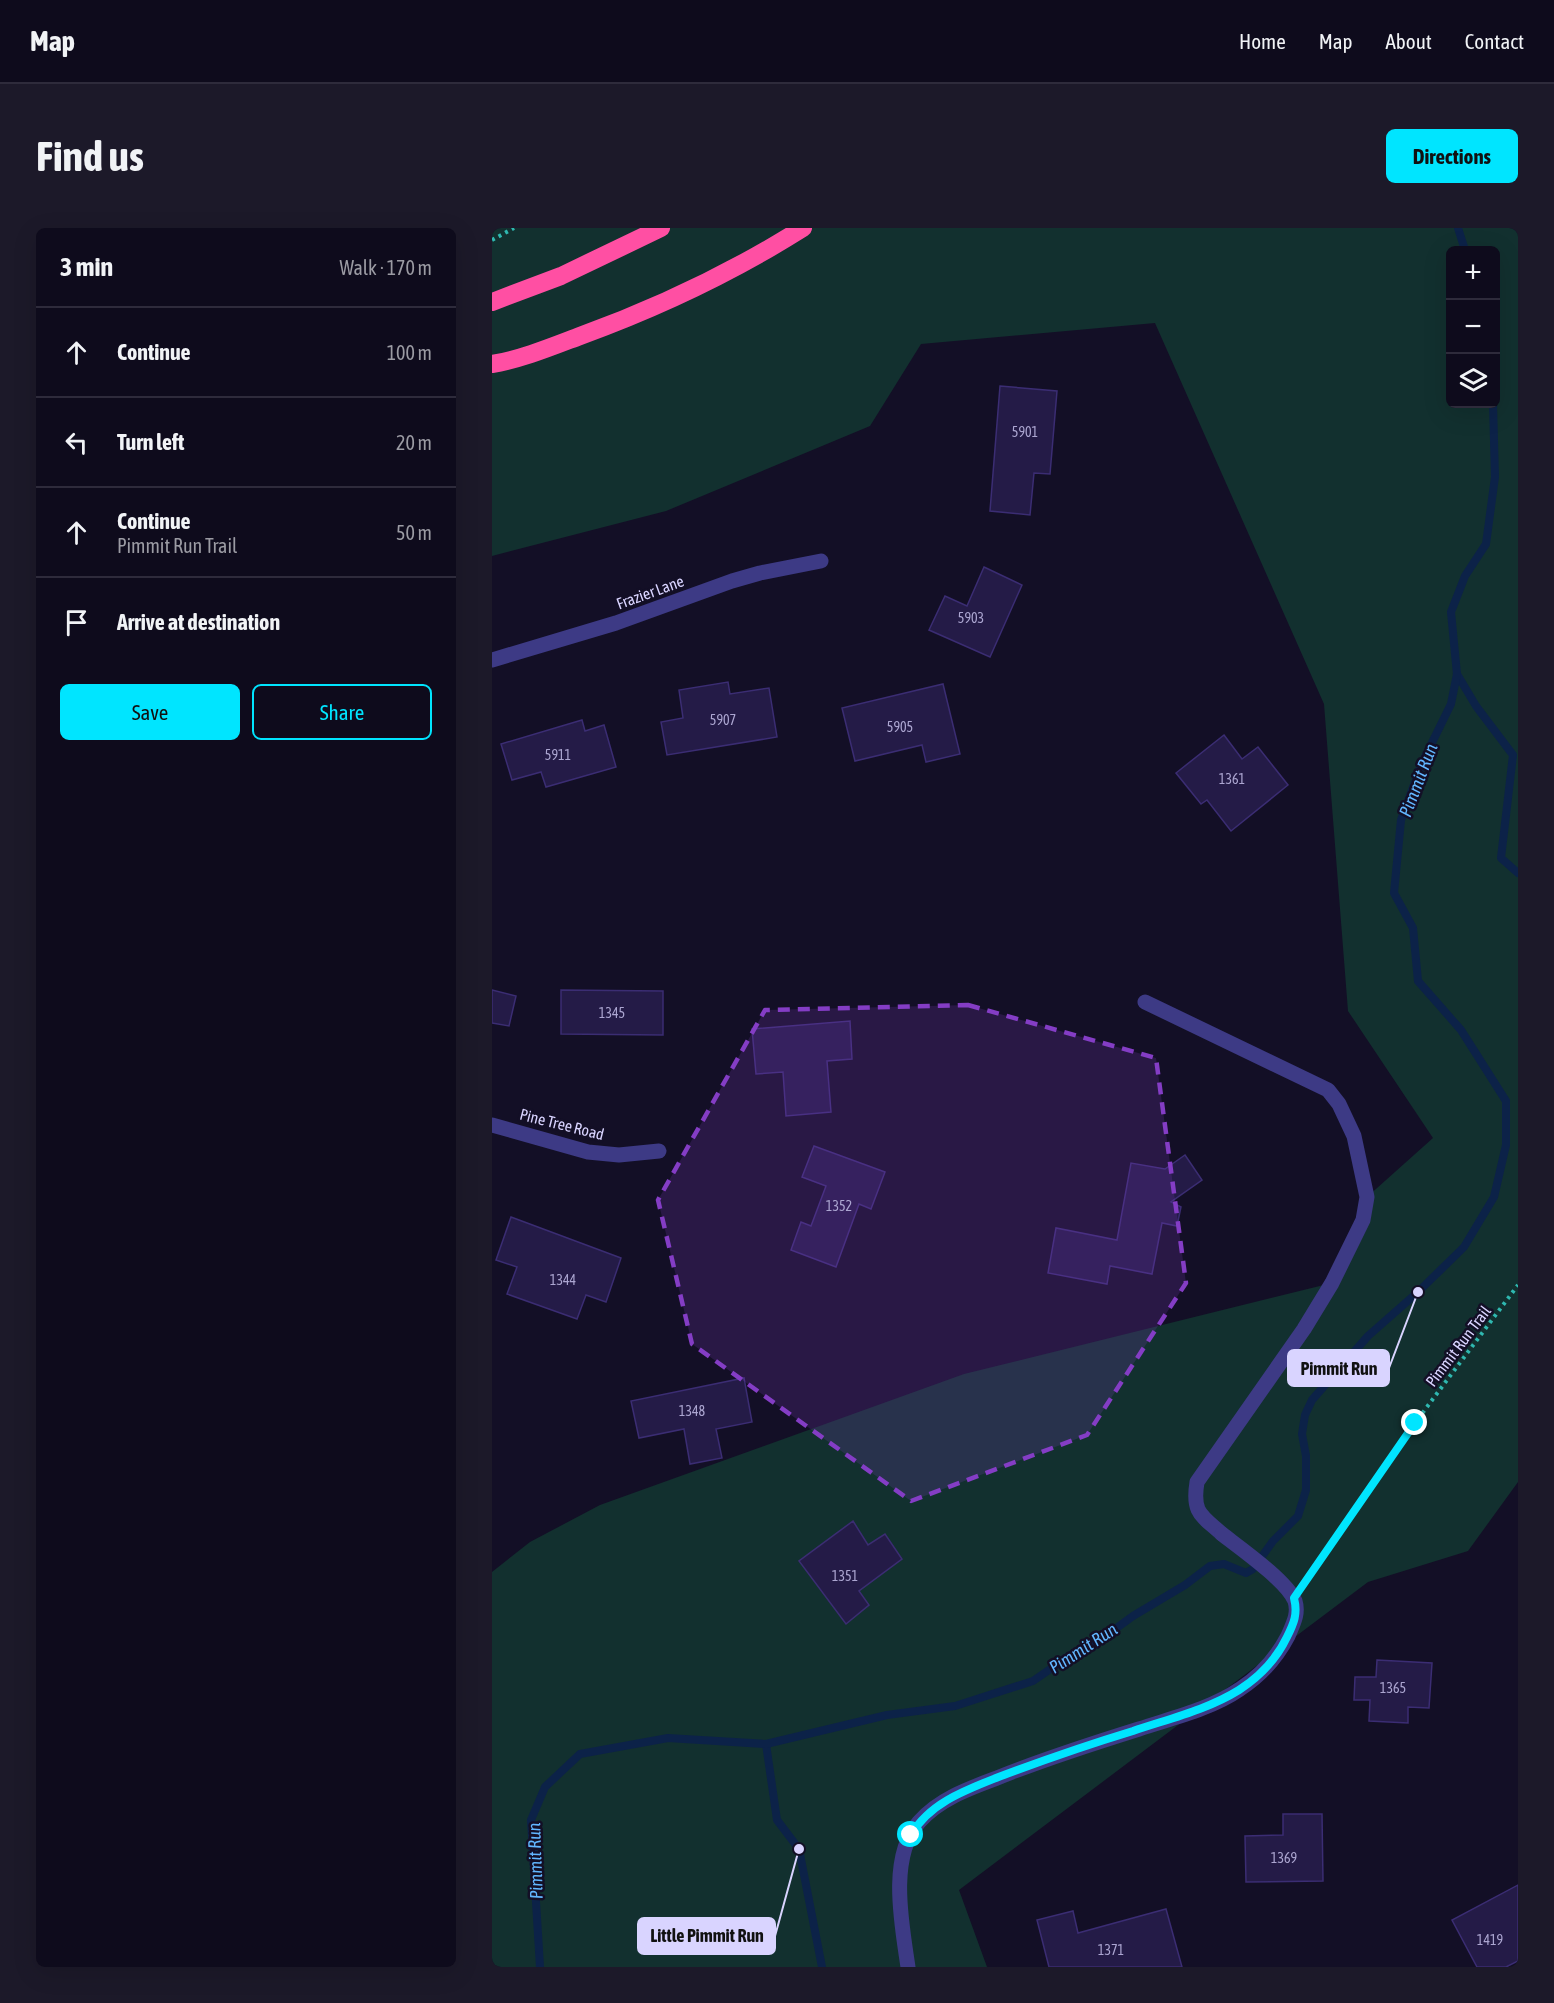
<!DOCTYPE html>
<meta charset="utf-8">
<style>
:root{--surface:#0e0b1c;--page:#1c1929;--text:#f1f3f6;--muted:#9b9ba3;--line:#2e2b3b;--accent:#00e5ff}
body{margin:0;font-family:"Asap Condensed",sans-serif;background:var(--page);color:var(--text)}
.controls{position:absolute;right:18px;top:18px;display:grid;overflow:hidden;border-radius:9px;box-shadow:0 6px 24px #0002}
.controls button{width:54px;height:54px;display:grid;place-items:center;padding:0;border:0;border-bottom:2px solid var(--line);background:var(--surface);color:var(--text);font:30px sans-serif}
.stop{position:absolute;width:18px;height:18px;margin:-14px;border:4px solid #00e5ff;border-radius:50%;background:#fff}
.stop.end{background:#00e5ff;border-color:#fff;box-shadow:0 2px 6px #0008}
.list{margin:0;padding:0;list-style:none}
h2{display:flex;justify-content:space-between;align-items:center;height:78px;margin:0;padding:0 24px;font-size:26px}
h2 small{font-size:20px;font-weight:400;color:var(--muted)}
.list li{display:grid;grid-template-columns:39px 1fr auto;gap:18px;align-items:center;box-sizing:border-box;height:90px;padding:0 24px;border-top:2px solid var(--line)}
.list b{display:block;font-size:22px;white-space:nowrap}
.list p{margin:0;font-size:20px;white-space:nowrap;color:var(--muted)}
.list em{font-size:20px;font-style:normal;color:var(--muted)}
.actions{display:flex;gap:12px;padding:18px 24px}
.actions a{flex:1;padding:14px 0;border:2px solid var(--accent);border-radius:9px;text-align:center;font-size:21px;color:var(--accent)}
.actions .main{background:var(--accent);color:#111}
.icon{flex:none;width:33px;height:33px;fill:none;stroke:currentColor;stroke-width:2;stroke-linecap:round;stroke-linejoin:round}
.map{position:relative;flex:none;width:1026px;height:1739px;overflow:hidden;border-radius:9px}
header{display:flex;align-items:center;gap:36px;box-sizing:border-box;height:84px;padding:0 30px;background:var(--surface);border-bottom:2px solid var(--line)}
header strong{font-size:28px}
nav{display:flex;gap:33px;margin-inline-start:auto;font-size:21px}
.intro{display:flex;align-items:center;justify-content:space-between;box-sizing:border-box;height:144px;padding:0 36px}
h1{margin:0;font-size:42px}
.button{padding:15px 27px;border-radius:9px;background:var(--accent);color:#111;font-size:21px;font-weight:700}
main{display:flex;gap:36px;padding:0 36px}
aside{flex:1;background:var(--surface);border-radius:9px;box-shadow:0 6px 24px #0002}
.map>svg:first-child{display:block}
.green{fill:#12302f;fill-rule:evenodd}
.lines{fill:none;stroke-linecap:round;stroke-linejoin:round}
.stream{stroke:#0c2248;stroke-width:8}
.building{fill:#241b47;stroke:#3b2d73;stroke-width:1.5}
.path{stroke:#2fb8b0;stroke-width:4;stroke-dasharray:3 4.5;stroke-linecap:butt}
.lane{stroke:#3d3a85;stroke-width:15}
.street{stroke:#3d3a85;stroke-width:15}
.highway{stroke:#ff4fa3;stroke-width:18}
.route{stroke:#00e5ff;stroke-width:8}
.marked{fill:#843dc5;fill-opacity:0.2;stroke:#843dc5;stroke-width:4.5;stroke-dasharray:12 8;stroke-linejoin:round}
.labels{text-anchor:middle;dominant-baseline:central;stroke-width:5;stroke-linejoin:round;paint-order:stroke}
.number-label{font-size:14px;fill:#aca6d1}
.street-label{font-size:16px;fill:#d9d4ff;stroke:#130f26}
.water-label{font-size:18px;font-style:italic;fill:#62b6ff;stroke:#130f26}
.leader{fill:none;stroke:#d9d4ff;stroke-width:2}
.callout-dot{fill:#d9d4ff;stroke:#130f26;stroke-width:2}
.callout{fill:#d9d4ff;stroke:#d9d4ff;stroke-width:2}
.callout-label{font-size:18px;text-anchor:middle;font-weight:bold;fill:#111}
</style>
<header>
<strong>Map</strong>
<nav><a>Home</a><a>Map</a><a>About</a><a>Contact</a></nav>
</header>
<div class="intro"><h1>Find us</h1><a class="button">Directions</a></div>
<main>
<aside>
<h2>3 min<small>Walk · 170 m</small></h2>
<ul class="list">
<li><svg class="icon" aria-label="ahead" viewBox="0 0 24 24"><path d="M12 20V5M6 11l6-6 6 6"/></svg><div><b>Continue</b></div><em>100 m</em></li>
<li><svg class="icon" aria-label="left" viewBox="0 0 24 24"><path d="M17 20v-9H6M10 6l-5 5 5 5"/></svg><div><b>Turn left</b></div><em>20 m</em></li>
<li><svg class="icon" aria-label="ahead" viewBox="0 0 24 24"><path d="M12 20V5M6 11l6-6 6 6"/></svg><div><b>Continue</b><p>Pimmit Run Trail</p></div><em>50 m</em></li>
<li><svg class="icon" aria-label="arrive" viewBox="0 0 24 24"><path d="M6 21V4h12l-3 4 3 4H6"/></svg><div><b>Arrive at destination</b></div></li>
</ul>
<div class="actions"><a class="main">Save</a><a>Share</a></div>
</aside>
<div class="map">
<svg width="1026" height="1739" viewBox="0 0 1026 1739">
<rect width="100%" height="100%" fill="#130f26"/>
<path class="green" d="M 0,0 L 1026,0 L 1026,1254 L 976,1323 L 876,1354 L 467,1662 L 495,1739 L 0,1739 L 0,1344 L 38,1314 L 108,1277 L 472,1146 L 840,1055 L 875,969 L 941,910 L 856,783 L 832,476 L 663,95 L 429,116 L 378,198 L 174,283 L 0,328 ZM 958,22 L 1004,22 L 1004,176 L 958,176 Z"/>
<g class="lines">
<g class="stream">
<polyline points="966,0 973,22"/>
<polyline points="965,446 984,478 1021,527 1009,630 1026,645"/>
<polyline points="274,1516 285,1592 307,1621 330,1739"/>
<polyline points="48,1739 39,1592 53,1559 88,1526 176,1510 274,1516 395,1487 463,1478 541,1453 583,1424 604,1415 641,1388 693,1357 718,1338 732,1336 754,1345 761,1341 781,1313 806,1288 814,1262 814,1228 810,1206 813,1187 820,1172 876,1108 926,1064 972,1019 1002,969 1014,917 1014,873 969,802 926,753 921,700 902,665 909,592 930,535 959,476 965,446 959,384 973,348 994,316 1003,249 1001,176"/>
</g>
</g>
<g class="building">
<polygon points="508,158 565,163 558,246 542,245 538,287 498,283"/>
<polygon points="492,339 530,357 498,429 437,402 453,368 475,378"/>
<polygon points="236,454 238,466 277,460 285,509 175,527 169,494 191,490 187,462"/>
<polygon points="451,456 468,526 434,534 430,517 363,533 350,480"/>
<polygon points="90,492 93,503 112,497 124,539 54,559 49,544 20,552 9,516"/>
<polygon points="732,507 750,531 766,519 796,557 739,603 715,572 709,576 684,545"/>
<polygon points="0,762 24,768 17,798 0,795"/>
<polygon points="69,762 171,763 171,807 69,806"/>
<polygon points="358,793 360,831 335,833 339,884 294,888 291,844 264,846 260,801"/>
<polygon points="322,918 393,944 379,981 367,976 344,1039 299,1022 309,994 319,998 334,958 310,949"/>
<polygon points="693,927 710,952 679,974 689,979 685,998 670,995 660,1046 618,1038 615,1056 556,1045 564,1000 625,1012 639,935 673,941"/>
<polygon points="19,989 129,1030 114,1074 94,1067 85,1091 15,1066 25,1039 4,1032"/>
<polygon points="252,1150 260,1194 224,1201 230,1230 198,1236 192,1201 147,1210 139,1173"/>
<polygon points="361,1293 376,1317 393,1306 410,1331 367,1363 377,1377 354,1396 307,1333"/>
<polygon points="885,1432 940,1435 937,1480 916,1479 916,1495 877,1493 878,1472 862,1472 863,1449 884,1449"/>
<polygon points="791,1586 830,1586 831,1653 754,1654 753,1608 791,1607"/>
<polygon points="1026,1657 1026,1733 1014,1739 985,1739 960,1692"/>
<polygon points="674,1681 690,1739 557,1739 545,1692 581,1683 586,1705"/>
</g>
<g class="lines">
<g class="path">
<polyline points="0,12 22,0"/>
<polyline points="816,1352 923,1195 1026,1057"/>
</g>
<path class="lane" d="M 653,774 L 836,862 L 847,876 L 862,908 L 875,969 L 871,992 L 840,1055 L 812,1101 L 705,1254 C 700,1285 709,1287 730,1306"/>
<g class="street">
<polyline points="0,432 124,395 240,353 268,345 329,333"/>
<polyline points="0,897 96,924 127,927 167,923"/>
<path d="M 416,1739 C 410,1697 396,1629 427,1594 C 447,1571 478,1560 505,1550 C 552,1531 599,1516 647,1501 C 680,1490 719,1481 748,1461 C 768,1448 785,1429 796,1408 C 801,1396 807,1386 803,1373 C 795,1353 748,1320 730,1306"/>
</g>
<g class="highway">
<polyline points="0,74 69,48 169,0"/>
<path d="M 0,136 C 30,131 59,119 88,108 C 165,80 241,44 311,0"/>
</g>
</g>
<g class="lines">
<path class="route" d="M 419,1607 C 437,1576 471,1563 504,1550 C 549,1533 595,1517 641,1503 C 676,1491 715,1482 747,1462 C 767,1449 785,1430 795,1409 C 802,1395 806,1386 802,1370 L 923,1195"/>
</g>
<path class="marked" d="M 476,777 L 664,830 L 694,1055 L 595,1207 L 419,1273 L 200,1116 L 166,972 L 273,782 Z"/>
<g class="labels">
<g class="number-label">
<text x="533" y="204">5901</text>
<text x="479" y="390">5903</text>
<text x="231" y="492">5907</text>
<text x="408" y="499">5905</text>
<text x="66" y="527">5911</text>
<text x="740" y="551">1361</text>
<text x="120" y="785">1345</text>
<text x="347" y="978">1352</text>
<text x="71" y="1052">1344</text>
<text x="200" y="1183">1348</text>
<text x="353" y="1348">1351</text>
<text x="901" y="1460">1365</text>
<text x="792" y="1630">1369</text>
<text x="998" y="1712">1419</text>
<text x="619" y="1722">1371</text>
</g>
<g class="street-label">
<text transform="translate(158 364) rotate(-20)">Frazier Lane</text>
<text transform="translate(70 896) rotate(14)">Pine Tree Road</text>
<text transform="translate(966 1118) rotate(-53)">Pimmit Run Trail</text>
</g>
<g class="water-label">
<text transform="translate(926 552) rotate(-69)">Pimmit Run</text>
<text transform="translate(591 1420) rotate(-33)">Pimmit Run</text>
<text transform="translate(43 1633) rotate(-92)">Pimmit Run</text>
</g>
</g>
<path class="leader" d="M926 1064L897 1140M307 1621L283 1708"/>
<g class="callout-dot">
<circle cx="926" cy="1064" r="6"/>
<circle cx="307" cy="1621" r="6"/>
</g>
<g class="callout">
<rect x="796" y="1122" width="101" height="36" rx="6"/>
<rect x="146" y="1690" width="137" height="36" rx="6"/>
</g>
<g class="callout-label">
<text x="847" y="1147">Pimmit Run</text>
<text x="215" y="1714">Little Pimmit Run</text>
</g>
</svg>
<div class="controls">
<button>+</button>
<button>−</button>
<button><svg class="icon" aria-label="layers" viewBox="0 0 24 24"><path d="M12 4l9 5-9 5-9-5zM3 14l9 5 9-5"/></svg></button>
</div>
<div class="stop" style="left:419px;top:1607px"></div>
<div class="stop end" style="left:923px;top:1195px"></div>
</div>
</main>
